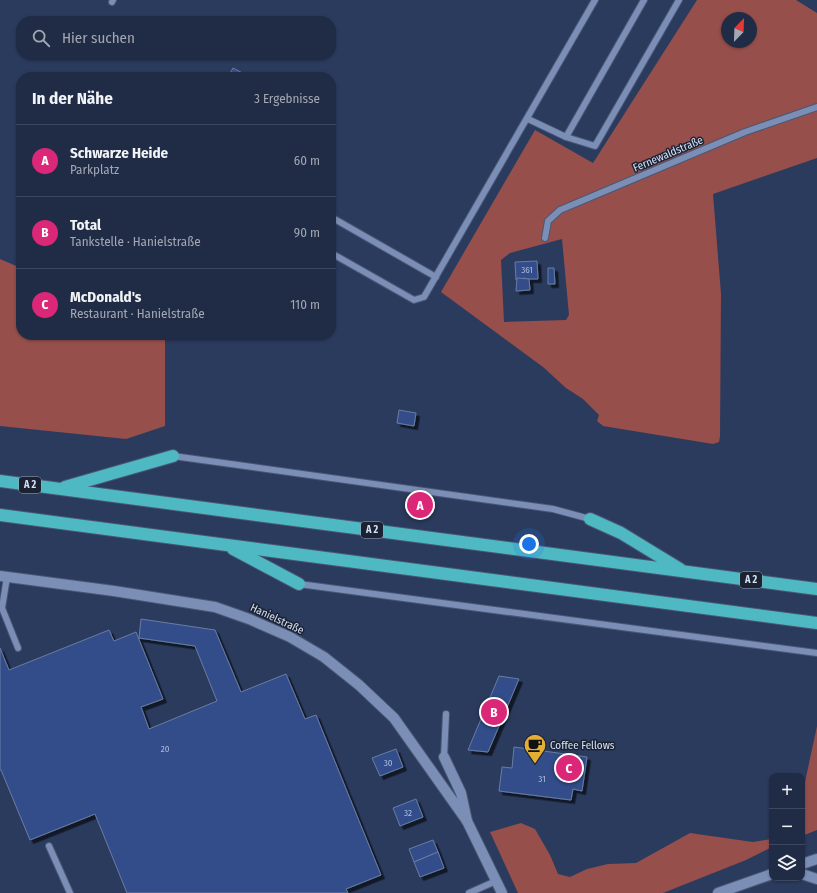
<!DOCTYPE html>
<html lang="de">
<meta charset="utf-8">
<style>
:root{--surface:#202c46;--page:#2d3851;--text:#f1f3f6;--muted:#a2a7b3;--line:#3d485f;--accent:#db2777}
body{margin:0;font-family:"Fira Sans Condensed",sans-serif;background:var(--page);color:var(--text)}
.controls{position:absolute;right:12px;bottom:12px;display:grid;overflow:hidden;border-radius:8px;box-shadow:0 1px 3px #0004}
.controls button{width:36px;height:36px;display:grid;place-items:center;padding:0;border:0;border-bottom:1px solid var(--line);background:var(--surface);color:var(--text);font:20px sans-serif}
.compass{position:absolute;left:721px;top:12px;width:36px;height:36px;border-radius:50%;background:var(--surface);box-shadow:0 1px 3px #0004;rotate:23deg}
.you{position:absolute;left:529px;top:544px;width:14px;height:14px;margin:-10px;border:3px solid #fff;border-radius:50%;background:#1a73e8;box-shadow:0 0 0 6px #1a73e833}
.badge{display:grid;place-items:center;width:26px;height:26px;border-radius:50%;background:var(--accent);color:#fff;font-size:13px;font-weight:700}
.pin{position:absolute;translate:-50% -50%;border:2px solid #fff;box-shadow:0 1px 4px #0006}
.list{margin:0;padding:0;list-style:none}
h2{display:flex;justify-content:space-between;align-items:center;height:52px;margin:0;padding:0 16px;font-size:17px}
h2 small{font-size:13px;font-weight:400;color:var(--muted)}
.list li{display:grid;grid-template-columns:26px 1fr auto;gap:12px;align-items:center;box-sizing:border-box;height:72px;padding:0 16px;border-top:1px solid var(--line)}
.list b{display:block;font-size:15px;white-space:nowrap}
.list p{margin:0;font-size:13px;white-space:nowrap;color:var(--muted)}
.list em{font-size:13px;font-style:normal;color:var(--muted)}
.icon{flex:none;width:22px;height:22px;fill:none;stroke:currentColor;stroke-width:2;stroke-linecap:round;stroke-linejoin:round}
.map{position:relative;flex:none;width:817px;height:893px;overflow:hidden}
.search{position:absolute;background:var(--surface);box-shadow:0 1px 3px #0004;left:16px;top:16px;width:320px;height:44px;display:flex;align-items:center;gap:10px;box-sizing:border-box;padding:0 14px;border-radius:16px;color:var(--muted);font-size:15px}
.panel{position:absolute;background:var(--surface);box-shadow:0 1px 3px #0004;left:16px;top:72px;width:320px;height:268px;border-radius:16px}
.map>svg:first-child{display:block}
.green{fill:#964f4b;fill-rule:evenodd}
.building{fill:#334e8a;stroke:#697ca2;filter:url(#shadow)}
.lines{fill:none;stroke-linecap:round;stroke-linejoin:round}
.lane-casing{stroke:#4a5775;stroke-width:8}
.street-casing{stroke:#4a5775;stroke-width:12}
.secondary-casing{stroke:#4a5775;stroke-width:12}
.highway-casing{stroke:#4a5775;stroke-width:14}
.lane{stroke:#7b8eb6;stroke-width:6}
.street{stroke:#7b8eb6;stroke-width:10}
.secondary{stroke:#7b8eb6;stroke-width:10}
.highway{stroke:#4fb9c3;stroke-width:12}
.labels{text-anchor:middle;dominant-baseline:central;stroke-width:3;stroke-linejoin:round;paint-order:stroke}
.number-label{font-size:9px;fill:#adbcdc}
.shield{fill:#1b2333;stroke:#9ea8bc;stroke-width:1}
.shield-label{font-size:10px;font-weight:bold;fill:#d6e1f7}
.street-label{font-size:11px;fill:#d6e1f7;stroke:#1b2333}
.poi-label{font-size:11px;fill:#d6e1f7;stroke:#1b2333;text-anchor:start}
</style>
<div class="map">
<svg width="817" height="893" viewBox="0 0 817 893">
<defs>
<filter id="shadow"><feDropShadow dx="3.5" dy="3.5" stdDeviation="0" flood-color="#0009"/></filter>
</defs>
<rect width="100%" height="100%" fill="#2b3b5e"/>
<g class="green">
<path d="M 697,0 L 796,0 L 817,13 L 817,158 L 713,194 L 721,294 L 720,436 L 719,442 L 713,444 L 603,426 L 597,421 L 599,415 L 583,399 L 566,388 L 543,367 L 441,292 L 535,130 L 593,163 ZM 727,18 L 751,18 L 751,42 L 727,42 ZM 562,239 L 569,315 L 566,320 L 504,322 L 501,260 L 510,253 Z"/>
<polygon points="0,259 21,268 21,335 165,335 165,426 126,439 0,426"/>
<polygon points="817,726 817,830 802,836 802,796"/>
<polygon points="521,823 535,829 550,855 558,874 570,877 587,869 608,864 636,863 690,833 753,842 772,839 772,847 746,860 663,893 518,893 490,832"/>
</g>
<g class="building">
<polygon points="233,68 250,77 228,77"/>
<polygon points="537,261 538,279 525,279 525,278 516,280 515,262"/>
<polygon points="548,268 554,268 555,284 548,284"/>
<polygon points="517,278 529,279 530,290 516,291"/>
<polygon points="399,410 416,413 414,426 397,423"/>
<polygon points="141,619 215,630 241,692 286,674 305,719 316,715 381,875 346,889 348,893 127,893 95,814 30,840 1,770 0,770 0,648 9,670 109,630 114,641 136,632 163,699 141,707 149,729 217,701 195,646 139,638"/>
<polygon points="499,676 519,679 488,752 468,750"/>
<polygon points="514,747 587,757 582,791 573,789 571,800 499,791 502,767 512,768"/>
<polygon points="396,749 403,767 380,776 372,758"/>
<polygon points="416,799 423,817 400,826 393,808"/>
<polygon points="433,840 438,852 414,862 409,849"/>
<polygon points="438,852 444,868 420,877 414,862"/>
</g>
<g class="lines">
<g class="lane-casing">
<g id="lane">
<polyline points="112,2 113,0"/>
<polyline points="528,119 566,137 644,0"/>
<polyline points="566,137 595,146 679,0"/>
<polyline points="331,217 436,277"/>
<polyline points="545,238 548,221 560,210 745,132 817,107"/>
<polyline points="331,253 414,300 424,297 595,0"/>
<polyline points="173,456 553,509 590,519"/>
<polyline points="7,577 2,608 18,648"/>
<polyline points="299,584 817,653"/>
<polyline points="444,757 446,714"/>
<polyline points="49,846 70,893"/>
<polyline points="469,893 496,881"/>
</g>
</g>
<g class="street-casing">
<g id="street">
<polyline points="0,576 114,591 215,607 249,619 290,637 324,657 359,685 394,718 467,821"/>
<polyline points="444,757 461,793 467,821 502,893"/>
</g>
</g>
<g class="secondary-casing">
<g id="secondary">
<polyline points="802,864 817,859"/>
<polyline points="802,874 817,879"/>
<polyline points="718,893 772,874"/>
</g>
</g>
<g class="highway-casing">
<g id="highway">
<polyline points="0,481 817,589"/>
<polyline points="65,487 173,456"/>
<polyline points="0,515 817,623"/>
<polyline points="590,519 621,533 680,569"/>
<polyline points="233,549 299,584"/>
</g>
</g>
<use href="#lane" class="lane"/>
<use href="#street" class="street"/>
<use href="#secondary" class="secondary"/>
<use href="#highway" class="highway"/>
</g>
<defs>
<g id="cafe-pin" transform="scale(1.15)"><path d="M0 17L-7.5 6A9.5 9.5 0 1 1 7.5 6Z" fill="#e2ae34" stroke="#1b2333"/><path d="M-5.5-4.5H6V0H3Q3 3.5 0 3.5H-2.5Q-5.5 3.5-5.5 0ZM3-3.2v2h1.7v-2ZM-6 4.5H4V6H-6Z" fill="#111"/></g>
</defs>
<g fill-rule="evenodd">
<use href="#cafe-pin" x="535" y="745"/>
</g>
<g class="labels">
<g class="number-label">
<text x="527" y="270">361</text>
<text x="165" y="749">20</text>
<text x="388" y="763">30</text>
<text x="542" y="779">31</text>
<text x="408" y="813">32</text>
</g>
<g class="shield">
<rect x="19" y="477" width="22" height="16" rx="3"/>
<rect x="361" y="522" width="22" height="16" rx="3"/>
<rect x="740" y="572" width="22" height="16" rx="3"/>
</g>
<g class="shield-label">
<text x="30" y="485">A 2</text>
<text x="372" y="530">A 2</text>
<text x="751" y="580">A 2</text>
</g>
<g class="street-label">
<text transform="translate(668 154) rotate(-23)">Fernewaldstraße</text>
<text transform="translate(277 619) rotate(25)">Hanielstraße</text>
</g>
<g class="poi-label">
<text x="550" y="745">Coffee Fellows</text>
</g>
</g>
</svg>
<div class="controls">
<button>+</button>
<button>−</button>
<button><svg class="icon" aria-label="layers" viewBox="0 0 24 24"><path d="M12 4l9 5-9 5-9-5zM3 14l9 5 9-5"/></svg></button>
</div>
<svg class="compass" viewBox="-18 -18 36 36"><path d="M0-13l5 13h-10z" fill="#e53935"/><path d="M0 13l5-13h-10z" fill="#a2a7b3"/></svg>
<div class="you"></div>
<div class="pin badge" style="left:420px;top:505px">A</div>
<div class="pin badge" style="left:494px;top:712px">B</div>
<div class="pin badge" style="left:569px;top:768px">C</div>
<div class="search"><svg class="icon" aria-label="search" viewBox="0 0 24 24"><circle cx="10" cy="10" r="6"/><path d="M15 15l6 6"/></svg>Hier suchen</div>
<section class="panel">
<h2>In der Nähe<small>3 Ergebnisse</small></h2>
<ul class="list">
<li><span class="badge">A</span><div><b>Schwarze Heide</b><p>Parkplatz</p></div><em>60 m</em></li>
<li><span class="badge">B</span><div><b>Total</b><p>Tankstelle · Hanielstraße</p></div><em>90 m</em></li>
<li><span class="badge">C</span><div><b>McDonald's</b><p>Restaurant · Hanielstraße</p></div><em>110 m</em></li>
</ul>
</section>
</div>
